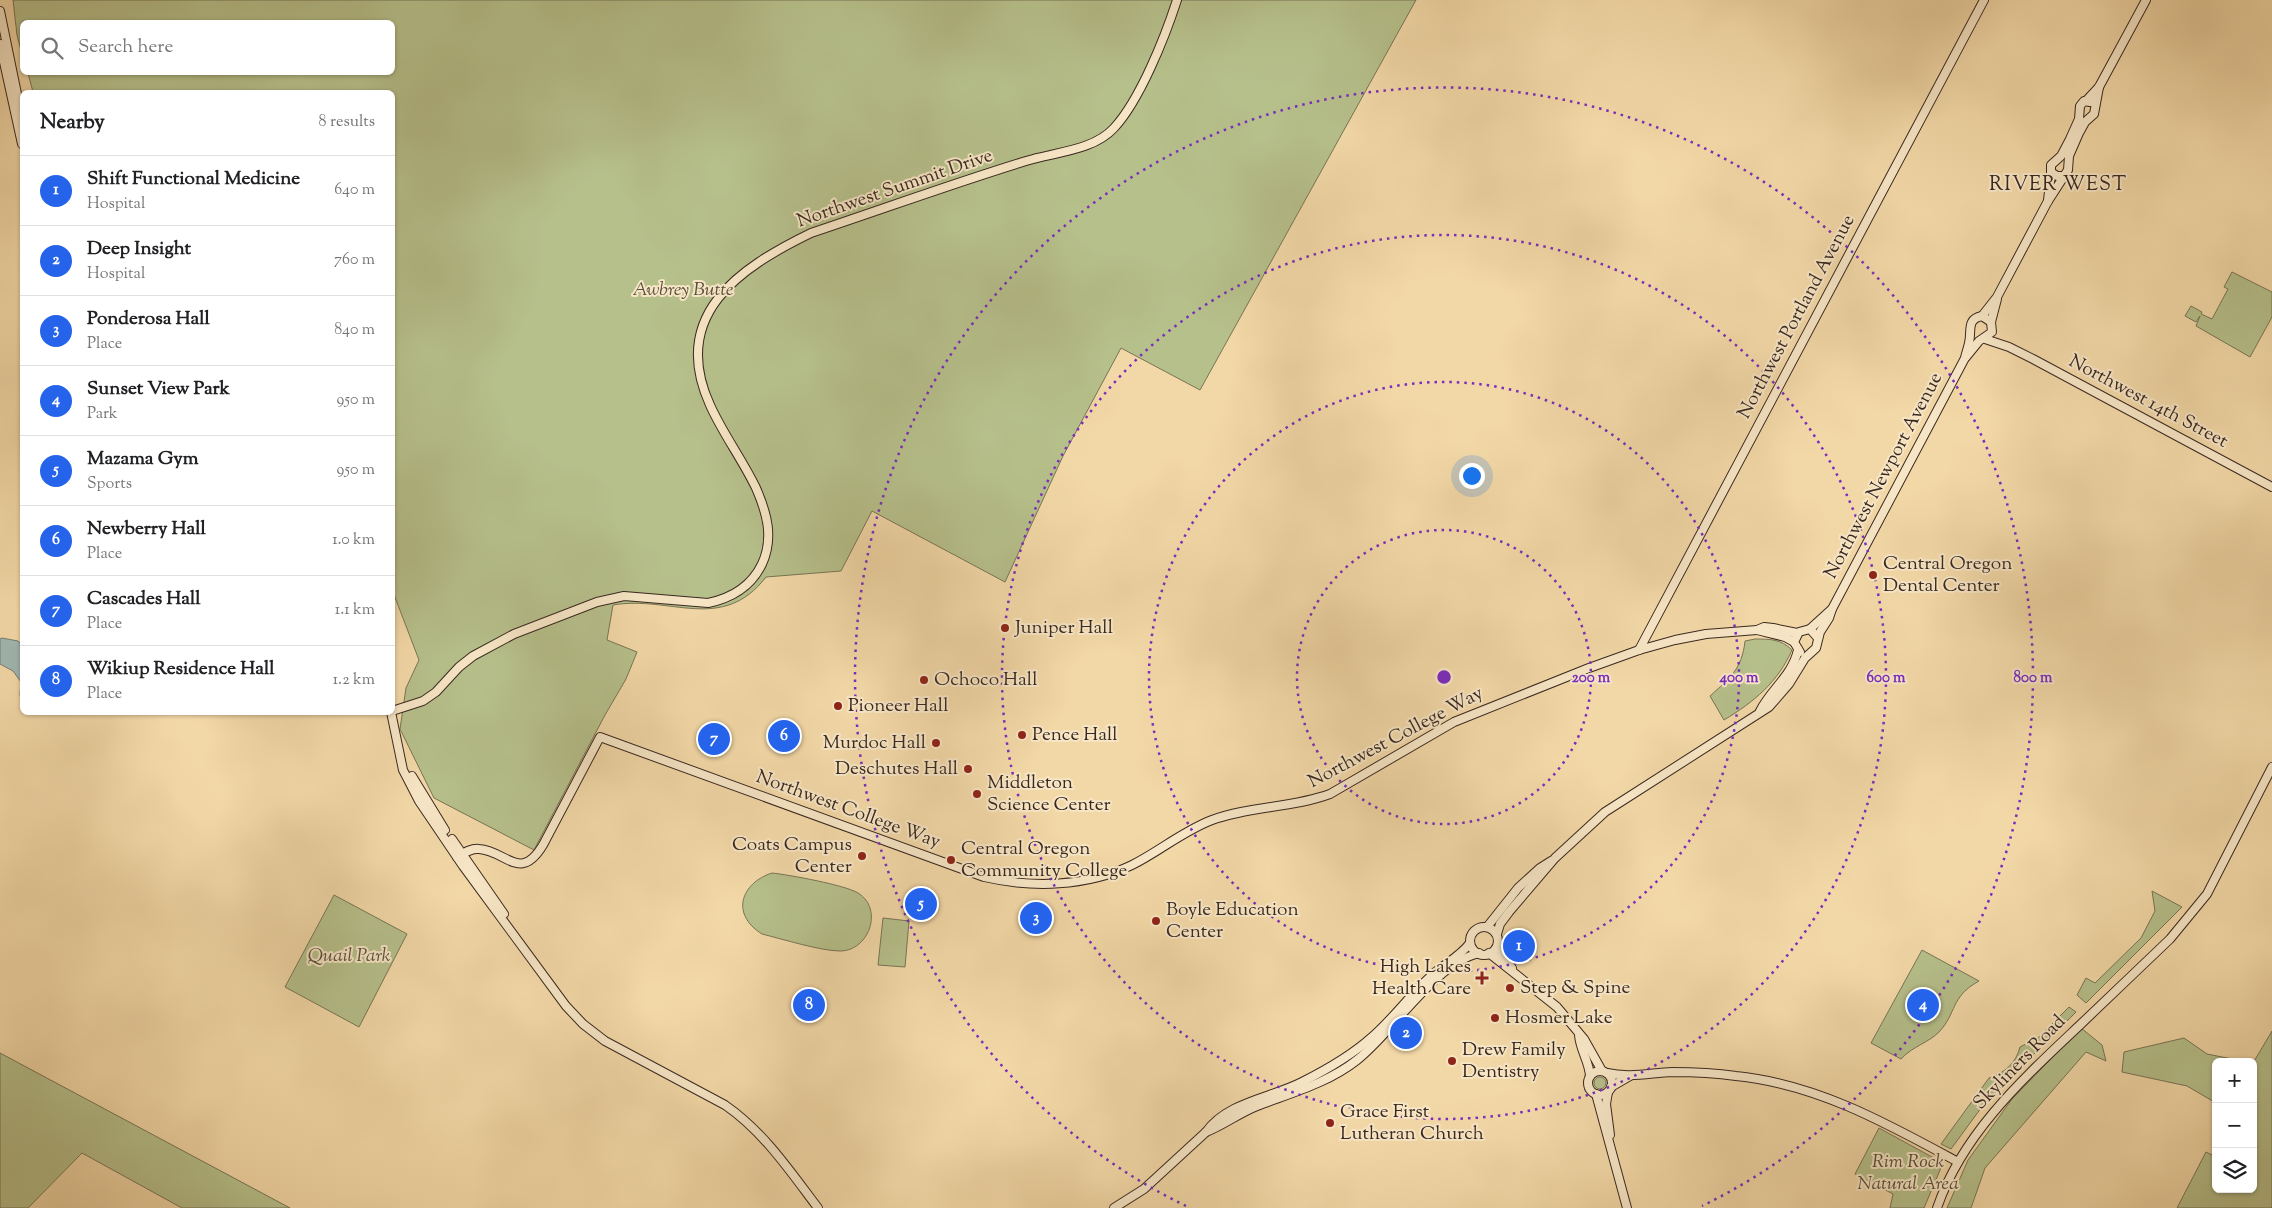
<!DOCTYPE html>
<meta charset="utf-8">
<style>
:root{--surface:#fff;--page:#f2f2f2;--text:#202124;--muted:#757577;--line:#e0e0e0;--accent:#2563eb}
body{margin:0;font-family:"Sorts Mill Goudy",serif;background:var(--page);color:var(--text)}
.controls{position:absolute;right:15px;bottom:15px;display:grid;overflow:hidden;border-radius:8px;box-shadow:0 1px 4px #0004}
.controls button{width:45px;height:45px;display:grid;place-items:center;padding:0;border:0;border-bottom:1px solid var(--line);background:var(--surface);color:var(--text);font:25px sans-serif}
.you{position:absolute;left:1471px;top:475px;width:18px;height:18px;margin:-12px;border:4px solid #fff;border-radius:50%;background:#1a73e8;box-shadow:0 0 0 8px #1a73e833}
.badge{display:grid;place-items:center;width:32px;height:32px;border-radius:50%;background:var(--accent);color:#fff;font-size:16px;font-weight:700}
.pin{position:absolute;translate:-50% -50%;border:2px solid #fff;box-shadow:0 1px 5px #0006}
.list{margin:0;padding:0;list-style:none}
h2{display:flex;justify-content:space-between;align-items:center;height:65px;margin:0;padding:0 20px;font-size:21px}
h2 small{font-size:16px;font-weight:400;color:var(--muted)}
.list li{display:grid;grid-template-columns:32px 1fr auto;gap:15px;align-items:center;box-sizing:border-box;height:70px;padding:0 20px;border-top:1px solid var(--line)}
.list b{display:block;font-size:19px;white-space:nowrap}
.list p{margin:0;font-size:16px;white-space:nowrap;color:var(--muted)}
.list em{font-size:16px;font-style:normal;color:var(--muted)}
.icon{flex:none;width:28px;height:28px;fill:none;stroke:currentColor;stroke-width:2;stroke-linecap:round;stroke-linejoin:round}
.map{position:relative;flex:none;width:2272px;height:1208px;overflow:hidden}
.search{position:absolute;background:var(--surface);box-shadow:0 1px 4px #0004;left:20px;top:20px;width:375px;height:55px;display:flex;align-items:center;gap:12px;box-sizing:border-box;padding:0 18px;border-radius:8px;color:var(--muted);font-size:19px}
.panel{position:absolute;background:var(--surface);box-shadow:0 1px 4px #0004;left:20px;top:90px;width:375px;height:625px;border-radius:8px}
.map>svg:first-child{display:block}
.green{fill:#b6c08b;stroke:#787456}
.water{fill:#a0b8b2;stroke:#777e78}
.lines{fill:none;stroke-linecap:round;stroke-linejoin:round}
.secondary-casing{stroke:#392820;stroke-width:10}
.secondary{stroke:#f7e6c6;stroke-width:8}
.ring{fill:none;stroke:#7b2cbf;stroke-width:2.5;stroke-dasharray:2.5 5}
.poi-dot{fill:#8f2418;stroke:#f7e6c6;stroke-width:2}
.labels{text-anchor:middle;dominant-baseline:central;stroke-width:4;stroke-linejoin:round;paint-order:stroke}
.street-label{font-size:19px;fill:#392820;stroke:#f7e6c6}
.park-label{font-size:19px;font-style:italic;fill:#584e3b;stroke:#f7e6c6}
.poi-label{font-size:19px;fill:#392820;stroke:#f7e6c6;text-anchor:start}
.neighbourhood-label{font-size:20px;letter-spacing:1px;fill:#392820;stroke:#f7e6c6}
.centre{fill:#7b2cbf;stroke:#f7e6c6;stroke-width:2.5}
.ring-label{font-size:15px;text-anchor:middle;font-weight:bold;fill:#7b2cbf;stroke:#f7e6c6;stroke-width:4;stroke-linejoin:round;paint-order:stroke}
</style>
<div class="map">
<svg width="2272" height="1208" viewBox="0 0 2272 1208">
<rect width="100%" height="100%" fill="#f3d8a7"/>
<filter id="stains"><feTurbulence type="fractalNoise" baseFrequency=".004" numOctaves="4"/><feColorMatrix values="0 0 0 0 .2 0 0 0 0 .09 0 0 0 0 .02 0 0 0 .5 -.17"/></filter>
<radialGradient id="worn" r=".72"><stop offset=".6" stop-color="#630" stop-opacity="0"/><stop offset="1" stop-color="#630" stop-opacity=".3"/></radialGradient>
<g class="green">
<path d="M 13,0 L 1416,0 L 1200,390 L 1121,348 L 1063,456 L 1005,582 L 872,511 L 841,571 L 766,577 C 722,634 670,595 613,605 L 607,640 L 637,652 L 626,679 L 605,715 L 534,850 L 434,798 L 400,729 L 406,688 L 419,660 L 393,592 L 392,92 L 33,92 L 28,73 L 392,72 L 392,22 L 22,22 L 22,54 L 17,35 Z"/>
<polygon points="2232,272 2272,292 2272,317 2250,357 2196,326 2200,316 2196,322 2185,316 2191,306 2202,312 2201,314 2212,319 2228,289 2224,287"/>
<path d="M 1755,639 C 1770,639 1781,639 1792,650 C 1778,682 1754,702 1724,720 L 1710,696 C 1730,678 1742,669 1745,641 Z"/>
<path d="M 772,873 C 790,875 845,885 858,893 C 884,909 869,951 840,951 C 821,951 782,939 762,934 C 730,914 741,883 772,873 Z"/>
<polygon points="2152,891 2182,907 2086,1003 2077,995 2086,978 2095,983 2141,938 2155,911"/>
<polygon points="334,895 407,934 359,1027 285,987"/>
<polygon points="883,918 909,921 905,967 878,965"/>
<path d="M 1922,950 L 1979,981 C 1950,997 1957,1013 1939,1032 C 1928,1043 1913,1046 1901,1059 L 1871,1043 Z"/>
<path d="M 2069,1007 L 2076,1012 L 1984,1104 L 1951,1149 L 1941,1144 L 1989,1078 C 2005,1073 2016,1063 2020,1047 L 2039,1037 Z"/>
<polygon points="2081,1028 2102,1045 2106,1061 2086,1052 1985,1168 1971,1208 1947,1208 1968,1160 2012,1099"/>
<polygon points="2272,1031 2272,1208 2177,1208 2206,1152 2216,1157 2216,1189 2253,1189 2253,1063"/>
<polygon points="2184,1038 2207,1054 2247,1062 2216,1062 2216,1103 2187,1086 2122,1072 2124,1052"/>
<polygon points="0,1053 290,1208 182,1208 82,1153 28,1208 0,1208"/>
<circle cx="1600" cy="1083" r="6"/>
<polygon points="1879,1128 1943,1163 1924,1208 1890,1208 1893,1194 1855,1174"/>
</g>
<polygon class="water" points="2,638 18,641 22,645 22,706 20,694 21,682 13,671 0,664 0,639"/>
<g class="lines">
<g class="secondary-casing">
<g id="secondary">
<polyline points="0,11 22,118"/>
<polyline points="0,44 22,144"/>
<polyline points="2086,101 2099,87 2146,0"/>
<polyline points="2062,176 2057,176 2051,172 2051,165 2061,156 2070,139 2079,119 2080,106 2084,101 2090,102"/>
<polyline points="2048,201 2051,172"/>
<polyline points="1982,316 1997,297 2048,201 2068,170 2069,156 2079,133 2085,122 2094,114 2099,87"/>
<polyline points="1985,339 2009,347 2033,359 2272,487"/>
<polyline points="1966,357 1979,341 1992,332 1991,322 1997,299"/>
<polyline points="1810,629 1832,609"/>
<polyline points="1757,630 1785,637 1794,642"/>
<polyline points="1639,650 1984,0"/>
<polyline points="1800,652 1794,642 1799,632 1810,629 1818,638"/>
<path d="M 392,711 L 423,701 L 436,692 L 459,667 L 473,656 L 514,634 L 597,602 L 624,596 L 708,603 C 732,598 751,587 762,564 C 774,538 767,513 756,488 C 742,459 723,434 710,405 C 669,315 739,268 811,233 C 883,209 954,183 1026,161 C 1054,152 1093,151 1114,128 C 1140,100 1165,37 1177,0"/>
<path d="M 1760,711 C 1771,689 1792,676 1798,650"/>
<path d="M 391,712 L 403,770 L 419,801 L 463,866 L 566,1006 L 583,1024 L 605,1041 L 725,1105 C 764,1132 790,1171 818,1208"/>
<polyline points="412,776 445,830"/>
<polyline points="452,839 504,914"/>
<path d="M 457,857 C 464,853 471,848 479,849 C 507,851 520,883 543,845 L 600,737 L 984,877 C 1032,888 1086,887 1132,865 C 1160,851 1183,831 1212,820 C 1250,806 1292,808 1330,794 L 1454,722 L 1589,668 L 1639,650 L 1675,640 L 1706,634 L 1757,630 L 1764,627 L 1773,628 L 1797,633"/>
<polyline points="1487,927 1518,888 1540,868 1551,861"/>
<circle cx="1484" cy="941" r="14"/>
<path d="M 1497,934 L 1500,924 L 1509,912 L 1555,858 L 1605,812 L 1769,707 L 1789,684 L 1805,658 L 1816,648 L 1820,632 L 1829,618 L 1832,609 L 1965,358 C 1966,353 1968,348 1969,343 C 1972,331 1966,319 1982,316 L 1991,322"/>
<polyline points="1498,944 1501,954 1512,968"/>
<polyline points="1489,953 1557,1007 1584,1039 1602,1071"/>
<path d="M 1579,1035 C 1580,1050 1589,1061 1590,1076"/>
<circle cx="1600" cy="1083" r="12"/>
<path d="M 1607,1073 C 1629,1078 1650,1073 1672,1072 C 1693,1072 1715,1073 1736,1076 C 1817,1084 1888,1124 1958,1162"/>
<polyline points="1611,1087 1630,1076"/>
<polyline points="1608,1092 1606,1104 1610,1135"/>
<polyline points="1596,1094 1627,1208"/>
<path d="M 1206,1132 C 1224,1125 1239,1113 1257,1106 C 1291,1093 1328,1083 1357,1060 C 1394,1031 1433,965 1479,953"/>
<path d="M 1114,1208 L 1144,1189 L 1206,1132 C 1227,1102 1271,1098 1302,1082 C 1326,1070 1352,1055 1372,1037 C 1393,1019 1409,996 1430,977 C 1442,965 1460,957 1470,943"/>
<path d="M 1937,1208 C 1963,1132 2025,1077 2082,1023 C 2111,995 2141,967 2170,939 L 2207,894 L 2272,767"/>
</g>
</g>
<use href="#secondary" class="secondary"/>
</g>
<g class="ring">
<circle cx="1444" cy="677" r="147"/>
<circle cx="1444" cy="677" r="295"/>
<circle cx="1444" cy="677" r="442"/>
<path d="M1186 1206A589 589 0 1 1 1702 1206"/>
</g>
<g class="poi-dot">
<circle cx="1873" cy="575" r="5"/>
<circle cx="1005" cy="628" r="5"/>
<circle cx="924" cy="680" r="5"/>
<circle cx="838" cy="706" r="5"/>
<circle cx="1022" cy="735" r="5"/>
<circle cx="936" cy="743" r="5"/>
<circle cx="968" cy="769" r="5"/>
<circle cx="977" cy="794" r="5"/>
<circle cx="862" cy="856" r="5"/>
<circle cx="951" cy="860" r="5"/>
<circle cx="1156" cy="921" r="5"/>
<path d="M1479.5 970.5h5v5h5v5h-5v5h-5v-5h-5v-5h5z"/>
<circle cx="1510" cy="988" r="5"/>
<circle cx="1495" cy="1018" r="5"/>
<circle cx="1452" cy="1061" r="5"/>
<circle cx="1330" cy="1123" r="5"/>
</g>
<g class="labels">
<g class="street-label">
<text transform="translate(895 189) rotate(-19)">Northwest Summit Drive</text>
<text transform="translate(1797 317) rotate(-62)">Northwest Portland Avenue</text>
<text transform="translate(2148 402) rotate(28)">Northwest 14th Street</text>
<text transform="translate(1884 476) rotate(-62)">Northwest Newport Avenue</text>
<text transform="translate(1396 738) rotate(-28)">Northwest College Way</text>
<text transform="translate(848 810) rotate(20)">Northwest College Way</text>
<text transform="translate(2020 1063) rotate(-46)">Skyliners Road</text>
</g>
<g class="park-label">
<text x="683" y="290">Awbrey Butte</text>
<text x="349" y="956">Quail Park</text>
<text x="1908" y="1162">Rim Rock<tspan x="1908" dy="22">Natural Area</tspan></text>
</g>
<g class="poi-label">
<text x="1883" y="564">Central Oregon<tspan x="1883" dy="22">Dental Center</tspan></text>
<text x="1015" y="628">Juniper Hall</text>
<text x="934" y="680">Ochoco Hall</text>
<text x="848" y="706">Pioneer Hall</text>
<text x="1032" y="735">Pence Hall</text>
<text x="926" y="743" text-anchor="end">Murdoc Hall</text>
<text x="958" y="769" text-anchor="end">Deschutes Hall</text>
<text x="987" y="783">Middleton<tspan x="987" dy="22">Science Center</tspan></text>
<text x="852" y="845" text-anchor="end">Coats Campus<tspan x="852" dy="22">Center</tspan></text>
<text x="961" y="849">Central Oregon<tspan x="961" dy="22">Community College</tspan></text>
<text x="1166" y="910">Boyle Education<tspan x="1166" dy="22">Center</tspan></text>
<text x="1471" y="967" text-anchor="end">High Lakes<tspan x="1471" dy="22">Health Care</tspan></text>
<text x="1520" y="988">Step &amp; Spine</text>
<text x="1505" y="1018">Hosmer Lake</text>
<text x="1462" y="1050">Drew Family<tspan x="1462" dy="22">Dentistry</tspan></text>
<text x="1340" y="1112">Grace First<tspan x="1340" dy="22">Lutheran Church</tspan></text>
</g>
<g class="neighbourhood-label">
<text x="2058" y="185">RIVER WEST</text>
</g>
</g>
<circle cx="1444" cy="677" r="8" class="centre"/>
<g class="ring-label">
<text x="1591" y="682">200 m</text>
<text x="1739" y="682">400 m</text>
<text x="1886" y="682">600 m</text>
<text x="2033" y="682">800 m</text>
</g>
<rect width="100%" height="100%" filter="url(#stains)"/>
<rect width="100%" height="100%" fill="url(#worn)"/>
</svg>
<div class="controls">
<button>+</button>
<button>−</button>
<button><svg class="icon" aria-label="layers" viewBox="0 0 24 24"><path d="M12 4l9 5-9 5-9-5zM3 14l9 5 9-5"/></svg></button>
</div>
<div class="you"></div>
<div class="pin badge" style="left:1519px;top:946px">1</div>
<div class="pin badge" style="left:1406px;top:1033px">2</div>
<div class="pin badge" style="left:1036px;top:918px">3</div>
<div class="pin badge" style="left:1923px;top:1005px">4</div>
<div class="pin badge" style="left:921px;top:904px">5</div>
<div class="pin badge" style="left:784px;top:736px">6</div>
<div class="pin badge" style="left:714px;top:739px">7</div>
<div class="pin badge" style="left:809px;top:1005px">8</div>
<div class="search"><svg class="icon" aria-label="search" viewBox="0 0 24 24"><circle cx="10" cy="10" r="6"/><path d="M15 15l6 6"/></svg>Search here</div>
<section class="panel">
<h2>Nearby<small>8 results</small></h2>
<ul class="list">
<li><span class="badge">1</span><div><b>Shift Functional Medicine</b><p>Hospital</p></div><em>640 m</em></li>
<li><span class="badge">2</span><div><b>Deep Insight</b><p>Hospital</p></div><em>760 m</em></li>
<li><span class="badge">3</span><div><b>Ponderosa Hall</b><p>Place</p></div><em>840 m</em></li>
<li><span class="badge">4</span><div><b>Sunset View Park</b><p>Park</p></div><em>950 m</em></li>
<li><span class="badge">5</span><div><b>Mazama Gym</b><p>Sports</p></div><em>950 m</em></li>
<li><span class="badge">6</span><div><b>Newberry Hall</b><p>Place</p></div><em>1.0 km</em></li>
<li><span class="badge">7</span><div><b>Cascades Hall</b><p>Place</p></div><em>1.1 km</em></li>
<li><span class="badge">8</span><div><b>Wikiup Residence Hall</b><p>Place</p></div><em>1.2 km</em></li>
</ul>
</section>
</div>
